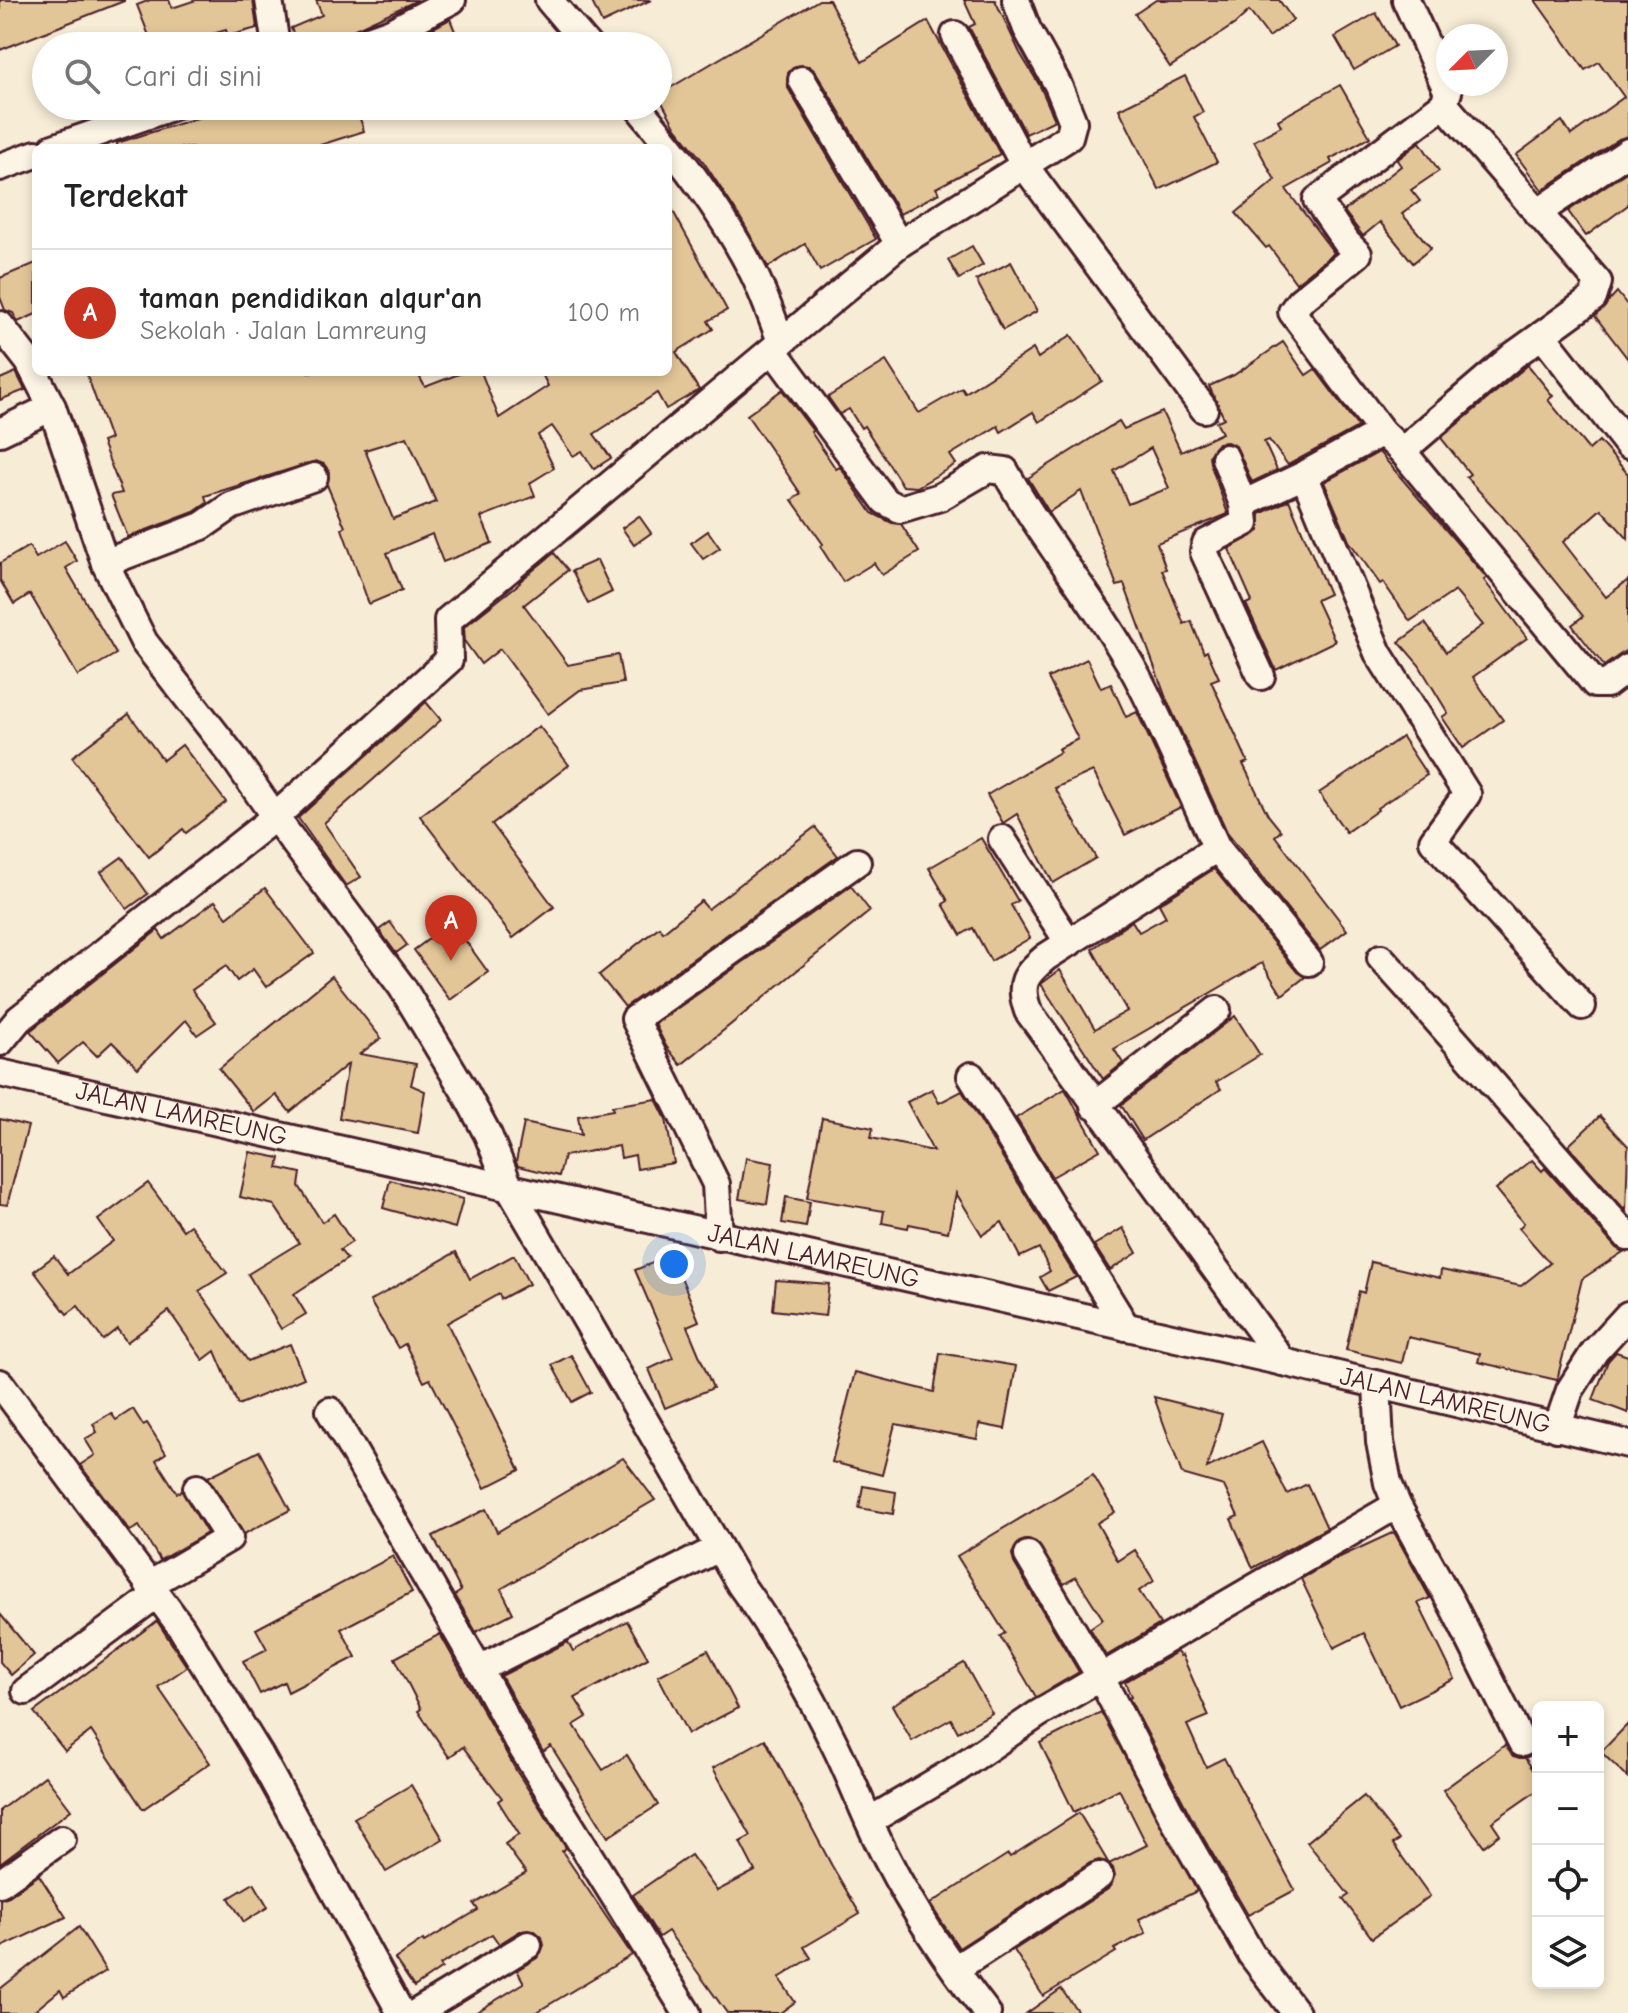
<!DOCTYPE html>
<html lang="id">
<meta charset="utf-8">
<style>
:root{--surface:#fff;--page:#f6f6f6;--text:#222;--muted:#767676;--line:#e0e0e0;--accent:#c8321e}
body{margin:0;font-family:"Comic Neue",sans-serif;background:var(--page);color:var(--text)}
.controls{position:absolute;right:24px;bottom:24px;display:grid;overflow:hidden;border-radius:12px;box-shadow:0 4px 12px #0003}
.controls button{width:72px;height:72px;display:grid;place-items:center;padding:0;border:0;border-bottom:2px solid var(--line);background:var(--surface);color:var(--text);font:40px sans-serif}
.compass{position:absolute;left:1436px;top:24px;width:72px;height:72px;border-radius:50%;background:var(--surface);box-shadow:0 4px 12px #0003;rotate:246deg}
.you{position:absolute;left:674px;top:1264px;width:28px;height:28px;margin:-20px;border:6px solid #fff;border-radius:50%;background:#1a73e8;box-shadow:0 0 0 12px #1a73e833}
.badge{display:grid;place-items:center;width:52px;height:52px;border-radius:50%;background:var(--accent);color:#fff;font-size:26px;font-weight:700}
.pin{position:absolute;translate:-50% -66px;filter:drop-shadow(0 2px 4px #0008)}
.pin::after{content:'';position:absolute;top:42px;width:28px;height:24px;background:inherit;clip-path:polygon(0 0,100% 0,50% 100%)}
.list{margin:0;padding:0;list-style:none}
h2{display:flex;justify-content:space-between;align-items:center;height:104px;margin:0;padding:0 32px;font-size:34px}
h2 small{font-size:26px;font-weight:400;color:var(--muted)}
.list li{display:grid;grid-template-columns:52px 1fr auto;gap:24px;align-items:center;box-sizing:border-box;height:128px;padding:0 32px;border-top:2px solid var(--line)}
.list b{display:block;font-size:30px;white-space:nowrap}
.list p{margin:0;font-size:26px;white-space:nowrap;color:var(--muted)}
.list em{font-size:26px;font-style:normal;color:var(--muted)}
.icon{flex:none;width:44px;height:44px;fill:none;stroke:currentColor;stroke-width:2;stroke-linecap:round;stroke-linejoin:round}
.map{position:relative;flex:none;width:1628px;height:2013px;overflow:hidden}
.search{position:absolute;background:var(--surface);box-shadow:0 4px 12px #0003;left:32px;top:32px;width:640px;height:88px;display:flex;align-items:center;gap:20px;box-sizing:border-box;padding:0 28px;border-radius:44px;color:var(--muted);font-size:30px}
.panel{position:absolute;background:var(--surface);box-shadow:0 4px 12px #0003;left:32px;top:144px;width:640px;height:232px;border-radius:12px}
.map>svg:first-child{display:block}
.building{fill:#e3c697;stroke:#4a1f2b;stroke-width:2;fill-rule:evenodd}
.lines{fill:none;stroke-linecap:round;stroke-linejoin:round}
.street-casing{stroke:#4a1f2b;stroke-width:32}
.street{stroke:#fcf5e5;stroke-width:26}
.labels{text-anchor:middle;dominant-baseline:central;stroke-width:7;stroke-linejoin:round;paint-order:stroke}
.street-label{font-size:26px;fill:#4a1f2b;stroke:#fcf5e5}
</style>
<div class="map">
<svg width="1628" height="2013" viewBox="0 0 1628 2013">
<rect width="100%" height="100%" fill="#f7ecd5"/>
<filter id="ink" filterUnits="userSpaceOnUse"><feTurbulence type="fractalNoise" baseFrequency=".0125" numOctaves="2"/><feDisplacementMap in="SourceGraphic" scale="16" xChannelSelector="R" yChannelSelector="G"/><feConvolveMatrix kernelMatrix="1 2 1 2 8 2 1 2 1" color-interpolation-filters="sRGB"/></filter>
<g filter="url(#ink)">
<g class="building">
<polygon points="0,0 124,0 124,1 0,50"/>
<polygon points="150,0 169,0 172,8 196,0 253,0 257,28 228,36 226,30 185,42 187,46 153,46 137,5"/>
<polygon points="316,0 418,0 318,46 298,46 291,28 322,15"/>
<polygon points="591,0 651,0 602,23"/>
<polygon points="819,0 829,0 862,62 928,21 1000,154 936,188 939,193 900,214 816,72 809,66 795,66 788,73 788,88 876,239 820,271 805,244 768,267 741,219 703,161 676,128 658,95"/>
<polygon points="964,0 995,0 1020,53 1040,86 1055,120 1026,134 969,27 975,24"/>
<polygon points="1156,0 1279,0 1293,20 1269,37 1249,11 1235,24 1170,67 1135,14"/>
<polygon points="1535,0 1628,0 1628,136 1619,139 1542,190 1516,155 1562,121 1571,135 1624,97 1599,62 1585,70"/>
<polygon points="1376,13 1395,46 1354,70 1335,37"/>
<polygon points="450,19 461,46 411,46 409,41"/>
<polygon points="1185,76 1203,112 1194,117 1217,162 1159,190 1119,109"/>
<polygon points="1340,85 1370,137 1330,159 1332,163 1286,189 1334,253 1296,283 1269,246 1266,248 1236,213 1275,180 1254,141 1281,126 1278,120"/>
<polygon points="211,106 356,106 364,131 311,148 117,148 117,143 213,113"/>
<polygon points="1420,142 1439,171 1411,190 1420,201 1402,214 1431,248 1413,263 1380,222 1363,236 1344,211 1401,166 1397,160"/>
<polygon points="1628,171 1628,205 1586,236 1568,211"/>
<path d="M 668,202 L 727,310 L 708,321 L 713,329 L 676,352 L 699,390 L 666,409 L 657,393 L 594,434 L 611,458 L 594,469 L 582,451 L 573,456 L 552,426 L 538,435 L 554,468 L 530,483 L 535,496 L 481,517 L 492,543 L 443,562 L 432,534 L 387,553 L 402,590 L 369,604 L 342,529 L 345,527 L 327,485 L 329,471 L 324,464 L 316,461 L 205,496 L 207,503 L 194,512 L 128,537 L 111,495 L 122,493 L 102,442 L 110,439 L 86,372 L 417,372 L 425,387 L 464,372 L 481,372 L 499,418 L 548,386 L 541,372 L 668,372 ZM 407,437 L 436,502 L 393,519 L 365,450 Z"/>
<polygon points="972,246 983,265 959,279 948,260"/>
<polygon points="1011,262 1037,311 1003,330 976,280"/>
<polygon points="36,263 36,314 18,322 13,313 5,310 0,297 0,278"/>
<polygon points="1617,292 1628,306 1628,359 1595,316"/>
<polygon points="1071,335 1102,381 1039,422 1033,412 1001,432 998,426 950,455 956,464 917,487 903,486 864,426 861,428 849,409 840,414 828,397 886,361 919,413 962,388 965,393 1033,349 1038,358"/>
<path d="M 1283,342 L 1306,375 L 1315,369 L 1358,427 L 1288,465 L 1269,440 L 1264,442 L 1277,470 L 1252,482 L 1236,446 L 1227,442 L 1218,443 L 1209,455 L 1210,463 L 1228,514 L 1157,543 L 1166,569 L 1162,570 L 1184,624 L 1191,621 L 1204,653 L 1207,651 L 1219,678 L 1211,681 L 1248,762 L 1243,764 L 1268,815 L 1281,831 L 1275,836 L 1347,930 L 1320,950 L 1228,834 L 1166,698 L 1124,584 L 1117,586 L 1081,491 L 1049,512 L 1028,478 L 1119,421 L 1124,429 L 1162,412 L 1181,452 L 1222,433 L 1216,422 L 1224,418 L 1209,386 L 1234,375 ZM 1151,448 L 1169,488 L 1128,504 L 1114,471 Z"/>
<polygon points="1528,365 1553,396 1548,400 1589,450 1599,441 1628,474 1628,539 1601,509 1563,542 1606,597 1628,580 1628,649 1604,666 1572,625 1583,616 1502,516 1466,477 1470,474 1441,438"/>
<polygon points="16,372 25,390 0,400 0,379"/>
<polygon points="782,390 813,431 811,432 836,469 840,467 872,513 892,523 901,524 919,552 882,575 874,563 843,582 820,546 823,544 792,500 801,494 747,415"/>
<polygon points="1379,452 1487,578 1484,580 1527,638 1473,677 1503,720 1463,748 1442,717 1448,713 1419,665 1399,642 1425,623 1446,652 1483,625 1455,591 1410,621 1383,582 1380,584 1349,541 1324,482"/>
<polygon points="1289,500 1329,594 1316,600 1335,641 1276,670 1246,604 1252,601 1229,549 1259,531 1260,514"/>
<polygon points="639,516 651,533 634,545 622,528"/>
<polygon points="708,531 720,548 703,559 691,543"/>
<polygon points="65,541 77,561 66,568 116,654 78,676 30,594 14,604 0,580 0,563 29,546 36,558"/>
<polygon points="554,553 568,570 524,605 568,665 618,655 623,683 580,690 548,714 500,649 481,664 465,642 464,627 520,583 519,582"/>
<polygon points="597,560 612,592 588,604 572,571"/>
<polygon points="1087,659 1101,688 1111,684 1126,717 1137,712 1181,807 1125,835 1093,771 1055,788 1096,858 1053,883 1017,814 1003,823 987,795 1060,752 1058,749 1078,739 1048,678"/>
<polygon points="426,702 441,720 324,823 361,877 346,886 298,818"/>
<polygon points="129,714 163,760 182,745 226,802 186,833 183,829 149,857 72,757"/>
<polygon points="539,726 569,765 492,824 554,907 513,938 420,816"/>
<polygon points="1402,737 1427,775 1377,808 1378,810 1346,832 1319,793"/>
<polygon points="815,827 838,856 625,1007 599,975 659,927 663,932 701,901 708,909"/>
<polygon points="981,838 1018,901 1011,905 1030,938 991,961 973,928 961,935 943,904 948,901 929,868"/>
<polygon points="122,857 148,894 127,909 101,872"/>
<polygon points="1214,869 1297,972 1305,977 1282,995 1262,963 1114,1049 1123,1063 1103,1079 1041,984 1060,970 1095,1029 1127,1011 1092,949 1132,921 1139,932 1166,917 1159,904"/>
<polygon points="851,886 870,911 681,1065 666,1046 655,1024"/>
<polygon points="265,888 314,953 266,987 253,969 237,981 226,966 192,990 216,1022 197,1035 186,1020 138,1068 112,1042 97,1056 83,1042 58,1063 30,1031 158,930 164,939 215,901 227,917"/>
<polygon points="390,922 407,945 396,953 379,930"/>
<polygon points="452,922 488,972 450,1000 414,950"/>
<polygon points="332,976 381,1038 360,1054 416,1064 411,1085 425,1091 418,1133 339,1118 348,1064 290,1112 276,1095 254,1112 219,1069"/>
<polygon points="1235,1016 1260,1055 1216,1082 1221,1089 1143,1140 1121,1105"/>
<polygon points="932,1089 939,1103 962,1091 1076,1277 1048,1291 1040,1277 1050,1271 1039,1248 1020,1257 1002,1222 982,1235 956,1193 948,1232 909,1224 908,1228 882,1223 884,1211 807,1198 822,1118 873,1128 871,1138 933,1151 907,1102"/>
<polygon points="1065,1089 1100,1150 1052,1177 1016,1118"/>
<polygon points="656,1099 666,1119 674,1163 637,1169 635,1155 621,1158 619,1146 564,1156 559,1176 518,1166 516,1162 524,1123 581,1135 578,1116 613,1110 612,1106"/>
<polygon points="1600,1116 1628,1146 1626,1211 1568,1146"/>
<polygon points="0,1119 28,1126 7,1205 0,1204"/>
<polygon points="250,1152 280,1158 278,1168 301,1173 299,1186 322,1222 334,1214 352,1242 340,1250 347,1259 294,1294 306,1314 281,1329 248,1274 299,1243 274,1205 240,1197"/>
<polygon points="746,1158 773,1163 767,1204 739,1199"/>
<polygon points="1532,1160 1542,1171 1545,1168 1616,1248 1623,1252 1582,1279 1557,1380 1478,1362 1480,1354 1408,1337 1402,1363 1346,1350 1359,1291 1364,1293 1371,1262 1440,1278 1441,1270 1521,1286 1550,1263 1519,1228 1524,1223 1496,1189"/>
<polygon points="390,1180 463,1199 455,1228 383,1208"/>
<polygon points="148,1183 183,1230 190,1225 227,1273 199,1291 248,1361 290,1344 304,1378 238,1405 215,1351 203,1360 169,1311 127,1342 117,1329 103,1340 78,1306 67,1314 46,1287 34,1271 54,1256 68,1274 113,1241 98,1220"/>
<polygon points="786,1197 810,1202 806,1227 782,1223"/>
<polygon points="1123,1228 1137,1253 1110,1270 1094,1245"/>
<polygon points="456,1252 470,1279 514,1255 529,1284 501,1299 499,1294 447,1323 520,1470 485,1488 430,1379 424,1382 405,1344 398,1348 370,1301"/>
<polygon points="672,1255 699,1321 687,1326 713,1388 665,1408 649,1369 673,1358 635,1270"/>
<polygon points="776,1280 829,1284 825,1316 773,1310"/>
<polygon points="1616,1352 1628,1356 1628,1413 1593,1400 1608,1361"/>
<polygon points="940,1353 1016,1366 1005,1429 979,1424 977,1439 895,1424 882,1475 832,1462 855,1372 934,1392"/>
<polygon points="571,1355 591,1392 572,1402 552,1365"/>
<polygon points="1154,1397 1222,1414 1207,1468 1262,1442 1287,1494 1307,1484 1327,1528 1253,1568 1231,1519 1238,1516 1224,1486 1182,1474"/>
<polygon points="133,1409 143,1425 147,1423 166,1453 156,1460 177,1493 182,1491 207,1533 160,1560 139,1526 130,1531 80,1465 95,1455 85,1439 97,1432 93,1424 111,1413 116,1420"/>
<polygon points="259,1451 290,1510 244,1534 208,1477"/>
<polygon points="623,1458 655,1500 501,1589 513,1613 476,1632 455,1595 461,1591 433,1536 486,1509 497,1532"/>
<polygon points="1093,1475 1115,1512 1097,1523 1118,1561 1135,1550 1154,1581 1139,1591 1160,1624 1106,1656 1090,1628 1103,1619 1076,1577 1064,1584 1036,1542 1029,1539 1019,1542 1012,1554 1014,1563 1079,1672 1036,1697 1000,1636 1005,1633 957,1556"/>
<polygon points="863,1486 896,1492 893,1514 859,1508"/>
<polygon points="1394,1532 1430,1598 1418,1603 1455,1679 1399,1706 1364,1633 1334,1648 1301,1579 1340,1557"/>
<polygon points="393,1556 412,1592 341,1629 356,1657 288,1692 284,1682 260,1694 243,1661 267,1649 256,1629"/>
<polygon points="0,1614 34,1655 11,1675 0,1662"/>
<polygon points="157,1621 187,1667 158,1687 210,1763 143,1809 91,1731 65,1751 34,1712"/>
<polygon points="627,1621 648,1658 575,1698 587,1717 574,1725 603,1770 627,1755 658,1805 608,1837 551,1746 543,1752 501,1676 568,1642 573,1651"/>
<polygon points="440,1634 517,1772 566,1848 562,1851 632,1955 535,2013 475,2013 524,1983 517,1970 537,1958 544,1945 542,1937 535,1931 520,1931 499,1944 492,1934 440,1965 442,1968 414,1987 395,1959 423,1940 424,1942 478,1910 474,1904 526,1873 505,1844 519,1834 498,1801 502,1798 463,1747 449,1757 418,1711 421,1709 395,1658"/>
<polygon points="708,1650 738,1708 688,1734 658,1676"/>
<polygon points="1177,1652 1180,1656 1182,1655 1209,1716 1187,1725 1206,1767 1224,1758 1295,1890 1248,1915 1190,1815 1129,1698 1131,1697 1125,1682"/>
<polygon points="964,1663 992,1713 958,1732 951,1719 912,1741 892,1705"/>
<polygon points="1101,1712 1197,1891 1139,1919 1146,1933 1114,1949 1116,1952 1043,1996 1014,1950 1108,1889 1115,1876 1113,1868 1107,1862 1099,1860 1090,1863 959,1948 930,1904 1008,1854 1010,1857 1079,1813 1109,1864 1147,1845 1119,1789 1074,1812 1040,1743"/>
<polygon points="1628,1724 1628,1778 1601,1752"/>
<polygon points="765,1739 832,1866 860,1914 804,1947 811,1958 779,1978 795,2002 780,2013 727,2013 668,1931 659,1937 633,1895 691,1855 717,1891 755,1871 740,1842 751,1836 713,1768"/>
<polygon points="1505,1745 1513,1756 1525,1758 1538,1777 1538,1790 1492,1822 1500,1834 1484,1846 1443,1790"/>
<polygon points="45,1776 71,1810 0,1863 0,1810"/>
<polygon points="411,1785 443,1839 386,1872 354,1818"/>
<polygon points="1364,1796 1399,1840 1393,1844 1430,1896 1372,1938 1343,1899 1349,1895 1307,1842"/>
<polygon points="39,1875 66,1917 0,1948 0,1899 9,1896"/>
<polygon points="254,1883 268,1907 244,1922 229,1898"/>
<polygon points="79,1927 106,1971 64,1997 60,1990 32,2013 0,2013 0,1989"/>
<polygon points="1061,1989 1079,2013 1027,2013"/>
</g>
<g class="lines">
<g class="street-casing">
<g id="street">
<polyline points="269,0 276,46"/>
<polyline points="549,0 588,46"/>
<polyline points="1406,0 1448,92 1444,104 1317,200 1347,243 1358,254 1300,301 1292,312 1382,432 1402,451 1595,684 1607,684 1628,668"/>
<polyline points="955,35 1024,165 1204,409"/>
<polyline points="352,46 391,32 452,0"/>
<polyline points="802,80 899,244"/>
<polyline points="1444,104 1598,282 1593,298 1542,335"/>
<path d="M 637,106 C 681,159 722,211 753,272 C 764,294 772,318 781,341"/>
<polyline points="53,148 174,106"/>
<polyline points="0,167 36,154"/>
<polyline points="1537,213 1628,152"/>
<path d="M 0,325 L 29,362 L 52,407 L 105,563 L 144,642 L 232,755 L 275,817 L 402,987 L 464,1090 L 488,1135 L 510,1189 L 740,1584 C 777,1635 808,1690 836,1747 C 854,1784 868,1823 887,1859 C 915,1914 949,1964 987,2013"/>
<path d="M 773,350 L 885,501 L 900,509 L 940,497 L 988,469 L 1005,471 C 1044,542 1098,604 1137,676 C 1166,732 1190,791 1217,848"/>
<polyline points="0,432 52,407"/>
<polyline points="1402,451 1514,355 1542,335 1628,445"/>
<polyline points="1225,458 1243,504 1245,523 1206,543 1204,552 1261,676"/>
<polyline points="1304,475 1378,653 1467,794 1433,841 1582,1006"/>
<polyline points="1243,504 1304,475 1382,432"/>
<polyline points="105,563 202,526 231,506 314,477"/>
<polyline points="1002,839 1069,943"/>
<path d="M 1381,958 C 1465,1050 1545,1145 1628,1237"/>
<polyline points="0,1042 19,1019 275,817 449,660 448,620 899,244 1069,137 1073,122 1058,85 1027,29 1016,0"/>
<path id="s1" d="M 0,1073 L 1283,1362 L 1628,1444"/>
<polyline points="971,1076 1126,1327"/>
<polyline points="1094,1106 1217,1010"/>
<polyline points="719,1237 716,1184 635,1019 857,862"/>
<path d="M 1283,1362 L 1028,1011 C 1018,983 1025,975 1046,957 L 1217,848 L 1309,962"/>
<polyline points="0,1383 181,1627 259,1754 401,2013"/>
<polyline points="1377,1385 1380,1442 1388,1483 1397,1505 1452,1604 1522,1743"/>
<polyline points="330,1411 479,1669"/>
<polyline points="1557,1428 1570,1390 1595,1351 1628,1315"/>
<polyline points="1028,1555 1101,1678 1176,1823 1251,1954 1296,2013"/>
<polyline points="149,1585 229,1538 197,1488"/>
<polyline points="26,1691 156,1595"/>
<polyline points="869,1821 954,1771 1038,1714 1397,1505"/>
<polyline points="0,1883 62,1839"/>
<polyline points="955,1969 1099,1876"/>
<polyline points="416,2013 528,1945"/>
<polyline points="687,2013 516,1738 479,1669 719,1548"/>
</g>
</g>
<use href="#street" class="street"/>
</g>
</g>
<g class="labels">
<g class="street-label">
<text stroke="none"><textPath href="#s1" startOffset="186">JALAN LAMREUNG</textPath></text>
<text stroke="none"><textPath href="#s1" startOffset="834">JALAN LAMREUNG</textPath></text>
<text stroke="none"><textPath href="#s1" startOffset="1482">JALAN LAMREUNG</textPath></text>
</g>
</g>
</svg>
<div class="controls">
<button>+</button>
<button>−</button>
<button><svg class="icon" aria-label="locate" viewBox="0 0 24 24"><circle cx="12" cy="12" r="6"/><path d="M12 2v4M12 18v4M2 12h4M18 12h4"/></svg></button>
<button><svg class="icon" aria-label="layers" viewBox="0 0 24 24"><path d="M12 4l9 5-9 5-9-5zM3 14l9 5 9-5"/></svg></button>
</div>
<svg class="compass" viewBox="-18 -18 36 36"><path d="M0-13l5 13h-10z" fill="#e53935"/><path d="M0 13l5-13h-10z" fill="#767676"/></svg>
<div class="you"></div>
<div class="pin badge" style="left:451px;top:961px">A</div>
<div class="search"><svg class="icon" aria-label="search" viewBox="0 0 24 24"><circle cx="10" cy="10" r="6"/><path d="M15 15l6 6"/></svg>Cari di sini</div>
<section class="panel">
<h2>Terdekat<small></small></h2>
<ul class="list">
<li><span class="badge">A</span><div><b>taman pendidikan alqur'an</b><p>Sekolah · Jalan Lamreung</p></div><em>100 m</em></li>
</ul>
</section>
</div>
